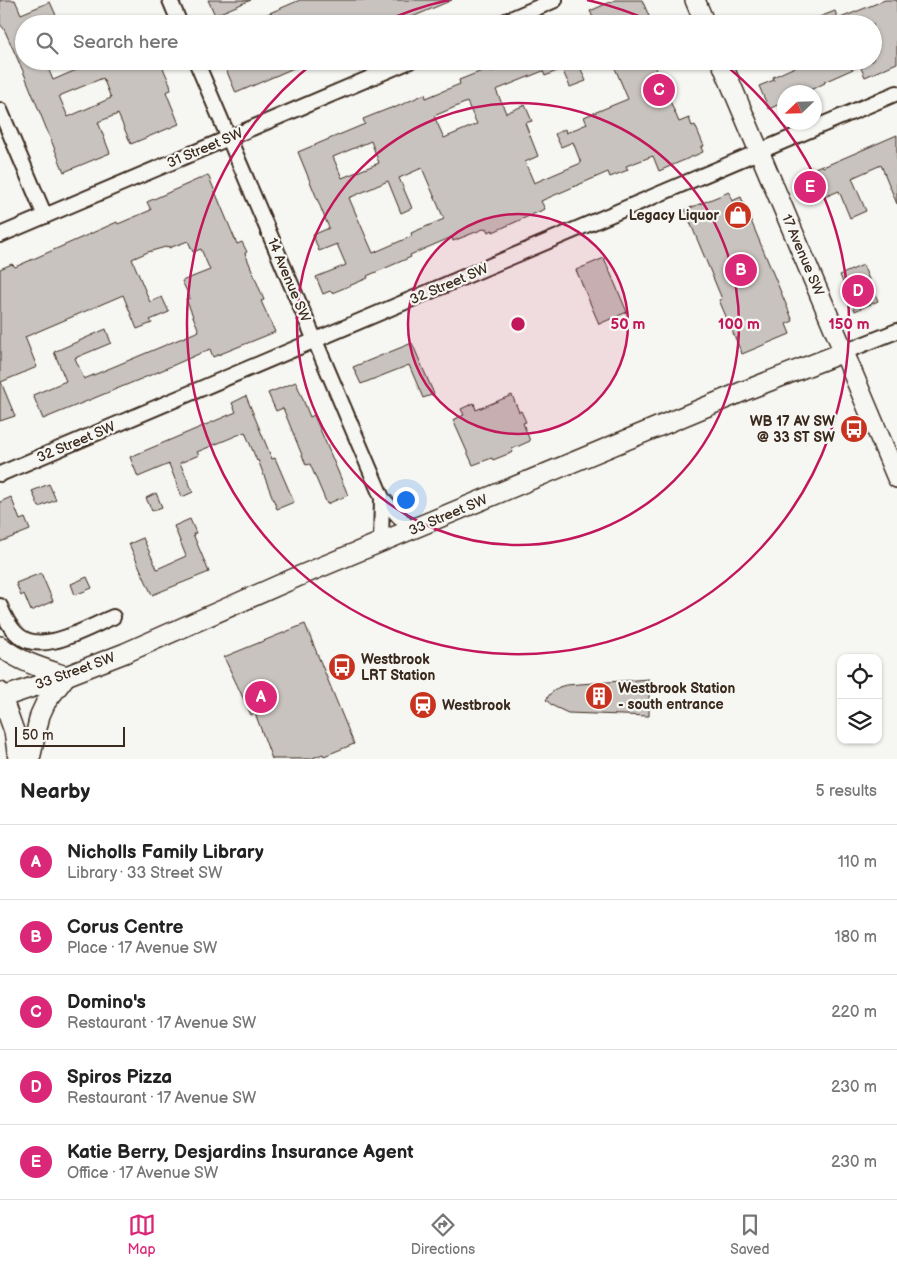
<!DOCTYPE html>
<meta charset="utf-8">
<style>
:root{--surface:#fff;--page:#f2f2f2;--text:#222;--muted:#767676;--line:#e0e0e0;--accent:#db2777}
body{margin:0;font-family:"Balsamiq Sans",sans-serif;background:var(--page);color:var(--text)}
.controls{position:absolute;right:15px;bottom:15px;display:grid;overflow:hidden;border-radius:10px;box-shadow:0 1px 4px #0004}
.controls button{width:45px;height:45px;display:grid;place-items:center;padding:0;border:0;border-bottom:1px solid var(--line);background:var(--surface);color:var(--text);font:25px sans-serif}
.compass{position:absolute;left:777px;top:85px;width:45px;height:45px;border-radius:50%;background:var(--surface);box-shadow:0 1px 4px #0004;rotate:247deg}
.scale{position:absolute;left:15px;bottom:12px;width:110px;box-sizing:border-box;padding-left:5px;border:2px solid #3b2a1e;border-top:0;font-size:14px;line-height:18px;white-space:nowrap;color:#3b2a1e;-webkit-text-stroke:4px #f6f6f2;paint-order:stroke}
.you{position:absolute;left:405px;top:499px;width:18px;height:18px;margin:-12px;border:4px solid #fff;border-radius:50%;background:#1a73e8;box-shadow:0 0 0 8px #1a73e833}
.badge{display:grid;place-items:center;width:32px;height:32px;border-radius:50%;background:var(--accent);color:#fff;font-size:16px;font-weight:700}
.pin{position:absolute;translate:-50% -50%;border:2px solid #fff;box-shadow:0 1px 5px #0006}
.list{margin:0;padding:0;list-style:none}
h2{display:flex;justify-content:space-between;align-items:center;height:65px;margin:0;padding:0 20px;font-size:21px}
h2 small{font-size:16px;font-weight:400;color:var(--muted)}
.list li{display:grid;grid-template-columns:32px 1fr auto;gap:15px;align-items:center;box-sizing:border-box;height:75px;padding:0 20px;border-top:1px solid var(--line)}
.list b{display:block;font-size:19px;white-space:nowrap}
.list p{margin:0;font-size:16px;white-space:nowrap;color:var(--muted)}
.list em{font-size:16px;font-style:normal;color:var(--muted)}
.icon{flex:none;width:28px;height:28px;fill:none;stroke:currentColor;stroke-width:2;stroke-linecap:round;stroke-linejoin:round}
.map{position:relative;flex:none;width:897px;height:759px;overflow:hidden}
.search{position:absolute;background:var(--surface);box-shadow:0 1px 4px #0004;left:15px;right:15px;top:15px;height:55px;display:flex;align-items:center;gap:12px;box-sizing:border-box;padding:0 18px;border-radius:28px;color:var(--muted);font-size:19px}
.sheet{height:440px;background:var(--surface)}
nav{display:flex;justify-content:space-around;align-items:center;box-sizing:border-box;height:70px;border-top:1px solid var(--line);background:var(--surface);font-size:14px;color:var(--muted)}
nav a{display:grid;justify-items:center;gap:2px}
nav .on{color:var(--accent)}
.map>svg:first-child{display:block}
.building{fill:#c8c3be;stroke:#3b2a1e;fill-rule:evenodd}
.lines{fill:none;stroke-linecap:round;stroke-linejoin:round}
.street-casing{stroke:#3b2a1e;stroke-width:18}
.secondary-casing{stroke:#3b2a1e;stroke-width:22}
.street{stroke:#f6f6f2;stroke-width:14}
.secondary{stroke:#f6f6f2;stroke-width:19}
.ring{fill:none;stroke:#c2185b;stroke-width:2.5}
.labels{text-anchor:middle;dominant-baseline:central;stroke-width:4.5;stroke-linejoin:round;paint-order:stroke}
.street-label{font-size:14px;fill:#3b2a1e;stroke:#f6f6f2}
.poi-label{font-size:14px;font-weight:bold;fill:#3b2a1e;stroke:#f6f6f2;text-anchor:start}
.centre{fill:#c2185b;stroke:#f6f6f2;stroke-width:2.5}
.ring-label{font-size:15px;text-anchor:middle;font-weight:bold;fill:#c2185b;stroke:#f6f6f2;stroke-width:4.5;stroke-linejoin:round;paint-order:stroke}
</style>
<div class="map">
<svg width="897" height="759" viewBox="0 0 897 759">
<rect width="100%" height="100%" fill="#f6f6f2"/>
<filter id="ink" filterUnits="userSpaceOnUse"><feTurbulence type="fractalNoise" baseFrequency=".02" numOctaves="2"/><feDisplacementMap in="SourceGraphic" scale="10" xChannelSelector="R" yChannelSelector="G"/><feConvolveMatrix kernelMatrix="1 2 1 2 8 2 1 2 1" color-interpolation-filters="sRGB"/></filter>
<g filter="url(#ink)">
<g class="building">
<path d="M 0,0 L 15,0 L 21,14 L 50,2 L 60,24 L 24,24 L 24,61 L 45,61 L 53,80 L 97,61 L 160,61 L 170,84 L 171,90 L 166,92 L 179,124 L 131,144 L 118,114 L 98,122 L 110,153 L 64,172 L 23,71 L 4,29 L 0,24 ZM 103,78 L 111,98 L 68,117 L 59,96 Z"/>
<polygon points="208,0 251,0 215,15"/>
<polygon points="300,0 452,0 396,24 244,24"/>
<polygon points="615,0 642,0 649,16 646,18 649,24 596,24 590,11"/>
<polygon points="885,0 897,0 897,63 865,77 860,66 824,82 825,83 806,92 784,92 784,102 769,109 759,86 774,80 773,77 797,66 795,61 873,61 873,24 804,23 835,11 838,19"/>
<polygon points="238,61 310,61 236,93 225,67"/>
<path d="M 516,61 L 580,61 L 578,62 L 586,81 L 570,87 L 562,69 L 545,76 L 543,71 L 496,90 L 506,113 L 525,105 L 532,121 L 525,123 L 538,156 L 525,162 L 534,183 L 581,163 L 573,142 L 561,147 L 555,134 L 565,129 L 566,133 L 587,124 L 584,117 L 628,99 L 612,61 L 653,61 L 679,122 L 689,118 L 692,126 L 695,125 L 704,146 L 701,147 L 703,152 L 659,171 L 653,156 L 626,166 L 628,170 L 610,177 L 608,172 L 541,201 L 545,209 L 493,232 L 493,230 L 488,232 L 486,228 L 453,241 L 452,237 L 410,255 L 411,257 L 367,276 L 368,278 L 332,293 L 330,291 L 323,294 L 316,277 L 346,265 L 337,244 L 319,251 L 313,235 L 329,228 L 298,152 L 365,124 L 363,119 L 388,109 L 394,107 L 394,108 L 425,94 L 426,98 L 460,84 L 459,80 L 487,69 L 489,73 ZM 467,102 L 477,124 L 444,138 L 434,116 ZM 371,141 L 379,163 L 342,178 L 333,157 ZM 422,168 L 444,219 L 411,233 L 412,236 L 373,253 L 349,198 L 388,181 L 401,213 L 412,208 L 399,178 Z"/>
<polygon points="897,135 897,204 881,165 852,178 866,211 850,218 839,191 810,203 799,175 822,165 823,167"/>
<polygon points="208,175 237,244 242,242 247,252 245,253 264,300 261,301 275,332 213,357 210,349 158,372 43,419 33,395 66,381 54,352 106,329 111,343 75,358 84,379 199,331 186,299 190,298 182,281 210,270 201,249 193,252 188,241 169,248 169,246 148,252 132,259 150,302 162,297 169,312 150,320 152,323 137,329 123,295 25,337 37,367 1,382 15,416 0,421 0,269 12,264 15,267 117,222 118,224 151,210 147,202"/>
<polygon points="729,192 732,201 741,197 793,321 786,324 790,334 742,354 719,300 722,299 685,210"/>
<polygon points="604,258 627,312 599,324 576,270"/>
<polygon points="863,265 878,301 855,311 840,275"/>
<polygon points="412,343 434,394 423,398 409,365 361,384 353,367"/>
<polygon points="296,382 310,417 314,415 348,495 327,504 310,464 306,465 283,408 276,411 268,393"/>
<polygon points="512,395 519,412 521,411 526,422 523,423 530,441 512,449 513,452 493,460 492,458 473,465 453,420 464,415 461,409 474,403 476,410"/>
<polygon points="246,396 272,459 275,458 294,502 277,509 258,460 257,461 245,432 197,452 199,455 180,463 193,492 182,497 169,464 138,477 130,457 236,412 232,403"/>
<polygon points="49,484 56,500 39,507 32,491"/>
<polygon points="156,493 162,507 152,511 146,498"/>
<polygon points="11,497 20,520 25,518 30,530 0,542 0,502"/>
<polygon points="190,519 196,533 193,534 209,572 152,595 129,544 143,538 157,569 186,556 174,526"/>
<polygon points="41,573 53,601 31,611 24,594 21,596 16,583"/>
<polygon points="87,577 92,588 75,595 71,584"/>
<polygon points="305,624 354,744 324,756 323,754 310,759 272,759 255,713 251,715 224,657"/>
<polygon points="649,679 649,716 568,713 553,706 546,700 550,694 559,687 566,685"/>
</g>
<g class="lines">
<g class="street-casing">
<g id="street">
<polyline points="170,0 180,24"/>
<polyline points="499,24 555,0"/>
<polyline points="196,61 382,498 411,530"/>
<polyline points="0,110 45,216"/>
<polyline points="0,235 410,61"/>
<polyline points="844,352 897,331"/>
<polyline points="0,474 897,93"/>
<polyline points="381,543 382,498"/>
<path d="M 0,606 C 4,616 8,625 16,633 C 39,658 88,627 113,617"/>
</g>
</g>
<g class="secondary-casing">
<g id="secondary">
<polyline points="695,0 705,24"/>
<polyline points="721,61 897,478"/>
<path d="M 0,646 C 20,662 42,668 66,676"/>
<polyline points="0,692 14,731 18,759"/>
<polyline points="0,698 66,676 125,653 297,577 744,391 844,352"/>
<polyline points="30,759 40,715 46,702 66,676"/>
</g>
</g>
<use href="#street" class="street"/>
<use href="#secondary" class="secondary"/>
</g>
</g>
<circle cx="518" cy="324" r="110" fill="#c2185b" fill-opacity=".12"/>
<g class="ring">
<circle cx="518" cy="324" r="110"/>
<circle cx="518" cy="324" r="221"/>
<path d="M381 23A331 331 0 0 1 449 0M587 0A331 331 0 0 1 655 23M720 61A331 331 0 1 1 316 61"/>
</g>
<defs>
<g id="shop-disc" transform="scale(1.4375)"><circle r="9.5" fill="#c8321e" stroke="#f6f6f2"/><path d="M-5-2.5h2.3a2.7 3.5 0 0 1 5.4 0H5L5.5 6h-11ZM-1.5-2.5h3a1.5 2.3 0 0 0-3 0Z" fill="#fff"/></g>
<g id="bus-disc" transform="scale(1.4375)"><circle r="9.5" fill="#c8321e" stroke="#f6f6f2"/><path d="M-5-6H5V4H4V6H2V4H-2V6H-4V4H-5ZM-3.5-4V0h7V-4ZM-3.5 1.2v1.5H-2V1.2ZM2 1.2v1.5H3.5V1.2Z" fill="#fff"/></g>
<g id="building-disc" transform="scale(1.4375)"><circle r="9.5" fill="#c8321e" stroke="#f6f6f2"/><path d="M-4-6H4V6H1V3H-1V6H-4ZM-2.5-4.3h1.7v1.8h-1.7ZM.8-4.3h1.7v1.8H.8ZM-2.5-1h1.7V.8h-1.7ZM.8-1h1.7V.8H.8Z" fill="#fff"/></g>
<g id="station-disc" transform="scale(1.4375)"><circle r="9.5" fill="#c8321e" stroke="#f6f6f2"/><path d="M-3-6H3Q5-6 5-4V2Q5 4 3 4L4.5 6H3L1.5 4h-3L-3 6H-4.5L-3 4Q-5 4-5 2V-4Q-5-6-3-6ZM-3.5-4v3h7v-3ZM-3.5 1v1.5H-2V1ZM2 1v1.5H3.5V1Z" fill="#fff"/></g>
</defs>
<g fill-rule="evenodd">
<use href="#shop-disc" x="738" y="215"/>
<use href="#bus-disc" x="854" y="429"/>
<use href="#bus-disc" x="342" y="667"/>
<use href="#building-disc" x="599" y="696"/>
<use href="#station-disc" x="423" y="705"/>
</g>
<g class="labels">
<g class="street-label">
<text transform="translate(205 148) rotate(-23)">31 Street SW</text>
<text transform="translate(803 255) rotate(67)">17 Avenue SW</text>
<text transform="translate(289 280) rotate(67)">14 Avenue SW</text>
<text transform="translate(449 284) rotate(-23)">32 Street SW</text>
<text transform="translate(76 442) rotate(-23)">32 Street SW</text>
<text transform="translate(448 515) rotate(-23)">33 Street SW</text>
<text transform="translate(75 671) rotate(-20)">33 Street SW</text>
</g>
<g class="poi-label">
<text x="719" y="215" text-anchor="end">Legacy Liquor</text>
<text x="835" y="421" text-anchor="end">WB 17 AV SW<tspan x="835" dy="16">@ 33 ST SW</tspan></text>
<text x="361" y="659">Westbrook<tspan x="361" dy="16">LRT Station</tspan></text>
<text x="618" y="688">Westbrook Station<tspan x="618" dy="16">- south entrance</tspan></text>
<text x="442" y="705">Westbrook</text>
</g>
</g>
<circle cx="518" cy="324" r="8" class="centre"/>
<g class="ring-label">
<text x="628" y="329">50 m</text>
<text x="739" y="329">100 m</text>
<text x="849" y="329">150 m</text>
</g>
</svg>
<div class="controls">
<button><svg class="icon" aria-label="locate" viewBox="0 0 24 24"><circle cx="12" cy="12" r="6"/><path d="M12 2v4M12 18v4M2 12h4M18 12h4"/></svg></button>
<button><svg class="icon" aria-label="layers" viewBox="0 0 24 24"><path d="M12 4l9 5-9 5-9-5zM3 14l9 5 9-5"/></svg></button>
</div>
<svg class="compass" viewBox="-18 -18 36 36"><path d="M0-13l5 13h-10z" fill="#e53935"/><path d="M0 13l5-13h-10z" fill="#767676"/></svg>
<div class="scale">50 m</div>
<div class="you"></div>
<div class="pin badge" style="left:261px;top:697px">A</div>
<div class="pin badge" style="left:741px;top:270px">B</div>
<div class="pin badge" style="left:659px;top:90px">C</div>
<div class="pin badge" style="left:858px;top:291px">D</div>
<div class="pin badge" style="left:810px;top:187px">E</div>
<div class="search"><svg class="icon" aria-label="search" viewBox="0 0 24 24"><circle cx="10" cy="10" r="6"/><path d="M15 15l6 6"/></svg>Search here</div>
</div>
<section class="sheet">
<h2>Nearby<small>5 results</small></h2>
<ul class="list">
<li><span class="badge">A</span><div><b>Nicholls Family Library</b><p>Library · 33 Street SW</p></div><em>110 m</em></li>
<li><span class="badge">B</span><div><b>Corus Centre</b><p>Place · 17 Avenue SW</p></div><em>180 m</em></li>
<li><span class="badge">C</span><div><b>Domino's</b><p>Restaurant · 17 Avenue SW</p></div><em>220 m</em></li>
<li><span class="badge">D</span><div><b>Spiros Pizza</b><p>Restaurant · 17 Avenue SW</p></div><em>230 m</em></li>
<li><span class="badge">E</span><div><b>Katie Berry, Desjardins Insurance Agent</b><p>Office · 17 Avenue SW</p></div><em>230 m</em></li>
</ul>
</section>
<nav>
<a class="on"><svg class="icon" aria-label="map" viewBox="0 0 24 24"><path d="M3 6l6-2 6 2 6-2v14l-6 2-6-2-6 2zM9 4v14M15 6v14"/></svg>Map</a>
<a><svg class="icon" aria-label="directions" viewBox="0 0 24 24"><path d="M12 3l9 9-9 9-9-9zM9 14v-3h6M13 9l2 2-2 2"/></svg>Directions</a>
<a><svg class="icon" aria-label="saved" viewBox="0 0 24 24"><path d="M7 4h10v16l-5-4-5 4z"/></svg>Saved</a>
</nav>
